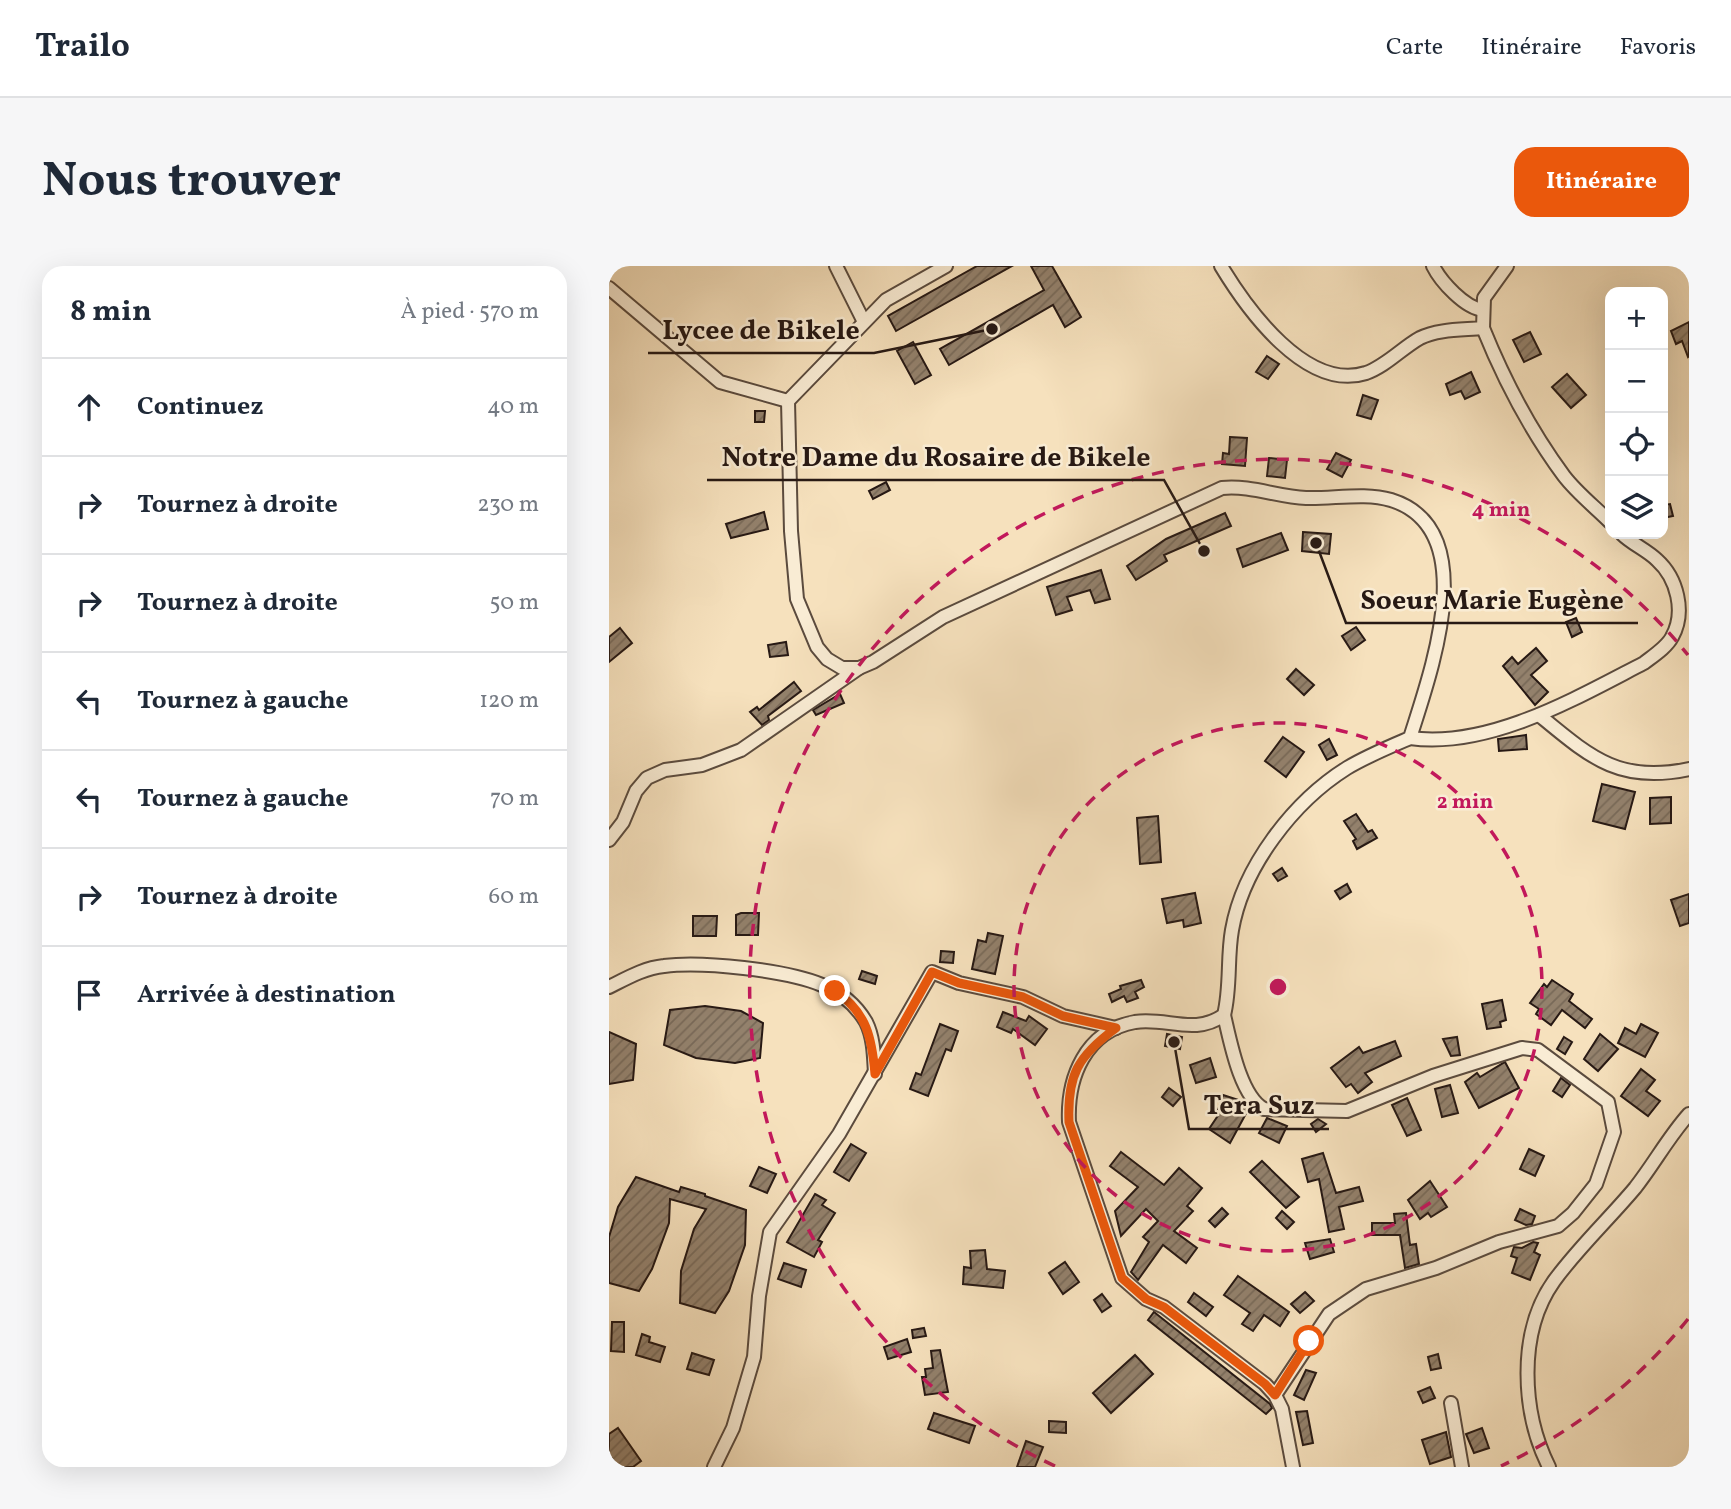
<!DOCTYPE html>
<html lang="fr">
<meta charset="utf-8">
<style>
:root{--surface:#fff;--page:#f6f6f7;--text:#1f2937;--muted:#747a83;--line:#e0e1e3;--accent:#ea580c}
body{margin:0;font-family:Vollkorn,serif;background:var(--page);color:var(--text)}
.controls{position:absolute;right:21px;top:21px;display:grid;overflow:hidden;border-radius:14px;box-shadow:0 7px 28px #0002}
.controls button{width:63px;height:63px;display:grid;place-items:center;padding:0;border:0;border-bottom:2px solid var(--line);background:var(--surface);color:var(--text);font:35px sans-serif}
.stop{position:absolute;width:21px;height:21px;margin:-16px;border:5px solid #ea580c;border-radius:50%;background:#fff}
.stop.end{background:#ea580c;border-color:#fff;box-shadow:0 2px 7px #0008}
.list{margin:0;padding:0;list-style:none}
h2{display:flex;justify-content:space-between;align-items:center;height:91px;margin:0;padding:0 28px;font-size:30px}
h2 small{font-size:23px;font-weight:400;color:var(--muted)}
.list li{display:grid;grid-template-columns:46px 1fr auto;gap:21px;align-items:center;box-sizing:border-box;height:98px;padding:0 28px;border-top:2px solid var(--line)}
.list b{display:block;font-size:26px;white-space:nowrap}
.list em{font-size:23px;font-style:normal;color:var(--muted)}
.icon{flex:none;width:38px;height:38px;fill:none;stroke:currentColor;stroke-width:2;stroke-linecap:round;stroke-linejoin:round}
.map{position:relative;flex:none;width:1080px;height:1201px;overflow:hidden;border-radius:21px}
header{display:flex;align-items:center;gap:42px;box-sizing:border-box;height:98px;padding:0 35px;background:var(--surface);border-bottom:2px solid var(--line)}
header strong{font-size:33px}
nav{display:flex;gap:38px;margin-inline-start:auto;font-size:24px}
.intro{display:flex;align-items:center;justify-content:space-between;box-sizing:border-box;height:168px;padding:0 42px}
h1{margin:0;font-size:49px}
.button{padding:18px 32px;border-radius:21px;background:var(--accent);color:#fff;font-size:24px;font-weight:700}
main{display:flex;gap:42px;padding:0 42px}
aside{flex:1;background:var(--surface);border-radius:21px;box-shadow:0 7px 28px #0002}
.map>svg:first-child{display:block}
.building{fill:url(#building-hatch);stroke:#271914;stroke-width:2}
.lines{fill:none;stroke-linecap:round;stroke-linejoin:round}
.minor-casing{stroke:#5b4b3e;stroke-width:16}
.minor{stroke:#f9ecd4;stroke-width:12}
.route{stroke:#ea580c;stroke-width:9}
.ring{fill:none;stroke:#c2185b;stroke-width:3.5;stroke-dasharray:12 9}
.centre{fill:#c2185b;stroke:#f9ecd4;stroke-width:3.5}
.ring-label{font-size:21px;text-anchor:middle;font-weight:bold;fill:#c2185b;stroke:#f9ecd4;stroke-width:5;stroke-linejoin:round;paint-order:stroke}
.leader{fill:none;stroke:#271914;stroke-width:2.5}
.callout-dot{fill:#271914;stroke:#f9ecd4;stroke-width:2.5}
.callout-label{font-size:28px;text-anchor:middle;font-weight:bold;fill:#271914;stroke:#f9ecd4;stroke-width:5;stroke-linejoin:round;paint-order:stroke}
</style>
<header>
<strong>Trailo</strong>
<nav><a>Carte</a><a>Itinéraire</a><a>Favoris</a></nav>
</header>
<div class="intro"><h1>Nous trouver</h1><a class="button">Itinéraire</a></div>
<main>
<aside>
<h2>8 min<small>À pied · 570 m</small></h2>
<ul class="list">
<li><svg class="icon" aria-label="ahead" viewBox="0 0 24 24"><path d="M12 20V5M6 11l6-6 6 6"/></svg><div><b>Continuez</b></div><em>40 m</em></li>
<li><svg class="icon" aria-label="right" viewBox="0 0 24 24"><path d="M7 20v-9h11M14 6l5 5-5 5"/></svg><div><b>Tournez à droite</b></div><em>230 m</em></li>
<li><svg class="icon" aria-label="right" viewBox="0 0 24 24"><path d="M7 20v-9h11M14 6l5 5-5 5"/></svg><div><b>Tournez à droite</b></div><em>50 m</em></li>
<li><svg class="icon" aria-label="left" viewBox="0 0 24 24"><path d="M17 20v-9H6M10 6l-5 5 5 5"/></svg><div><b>Tournez à gauche</b></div><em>120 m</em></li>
<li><svg class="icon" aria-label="left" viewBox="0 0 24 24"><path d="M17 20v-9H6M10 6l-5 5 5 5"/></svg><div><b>Tournez à gauche</b></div><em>70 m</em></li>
<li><svg class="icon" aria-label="right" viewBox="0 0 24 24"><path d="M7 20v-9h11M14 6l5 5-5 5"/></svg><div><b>Tournez à droite</b></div><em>60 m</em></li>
<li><svg class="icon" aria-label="arrive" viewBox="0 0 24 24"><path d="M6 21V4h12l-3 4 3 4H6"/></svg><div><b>Arrivée à destination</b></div></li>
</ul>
</aside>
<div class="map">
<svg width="1080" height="1201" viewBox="0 0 1080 1201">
<defs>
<pattern id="building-hatch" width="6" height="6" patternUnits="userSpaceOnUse" patternTransform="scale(1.75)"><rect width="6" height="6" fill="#93816c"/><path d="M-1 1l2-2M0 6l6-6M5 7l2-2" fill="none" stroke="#786958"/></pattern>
</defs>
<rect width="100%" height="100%" fill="#f6e1bd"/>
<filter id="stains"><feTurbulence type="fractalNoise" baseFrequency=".00286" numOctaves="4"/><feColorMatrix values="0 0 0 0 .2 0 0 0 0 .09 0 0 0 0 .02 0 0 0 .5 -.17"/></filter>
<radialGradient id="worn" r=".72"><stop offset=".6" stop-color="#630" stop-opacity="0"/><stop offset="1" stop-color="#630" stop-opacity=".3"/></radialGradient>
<g class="building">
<polygon points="368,0 403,0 287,65 279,50"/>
<polygon points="422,0 443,0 472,51 456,61 444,39 340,99 331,83 435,24"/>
<polygon points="1080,56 1080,90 1079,91 1073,75 1067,78 1062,65"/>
<polygon points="921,66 932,88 915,96 904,74"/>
<polygon points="304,76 322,109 306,118 288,85"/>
<polygon points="658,90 670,98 659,113 647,106"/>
<polygon points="862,106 871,126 856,133 852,125 841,129 837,118"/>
<polygon points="958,108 977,129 962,142 943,121"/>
<polygon points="754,129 769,134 762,153 748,149"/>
<polygon points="146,145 156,145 155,156 146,156"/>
<polygon points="621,171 638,172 636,200 613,198 614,187 620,188"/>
<polygon points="727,187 742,194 733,211 718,203"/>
<polygon points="660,192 678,194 676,212 658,210"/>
<polygon points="277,216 281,224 264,233 260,225"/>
<polygon points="1061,238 1064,250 1054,252 1054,239"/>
<polygon points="155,246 159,263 122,272 117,258"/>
<polygon points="616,247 622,260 555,289 558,295 527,314 518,300 557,273"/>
<polygon points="694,266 722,268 720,288 693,285"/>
<polygon points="672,267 679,284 634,301 628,283"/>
<polygon points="492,304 501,333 486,337 481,324 458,331 463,344 447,349 438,321"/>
<polygon points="967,352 973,366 963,371 957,356"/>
<polygon points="747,361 756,374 742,384 733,370"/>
<polygon points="11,362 23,377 0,396 0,371"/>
<polygon points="177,376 179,389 161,391 159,379"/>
<polygon points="927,382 938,395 922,409 939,426 926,439 894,400 903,391 909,398"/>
<polygon points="687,403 705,419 695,429 678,413"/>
<polygon points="185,416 192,425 159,450 160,454 153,459 141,446 148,441 150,444"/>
<polygon points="231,428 235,437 207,449 204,444"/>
<polygon points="917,469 918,483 890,485 889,473"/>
<polygon points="674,471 695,486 677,511 656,495"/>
<polygon points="720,473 728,489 718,494 710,479"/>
<polygon points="993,518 1026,526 1016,563 984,555"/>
<polygon points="1062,531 1062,557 1041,558 1041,532"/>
<polygon points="747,548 759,566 763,564 768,572 748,583 744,575 747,573 735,555"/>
<polygon points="549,550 552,596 531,598 528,552"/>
<polygon points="673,602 678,610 669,615 664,608"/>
<polygon points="738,618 742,626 731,633 726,625"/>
<polygon points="586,627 592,657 575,661 574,654 558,657 553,633"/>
<polygon points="1080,628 1080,657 1071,660 1062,634"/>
<polygon points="132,647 150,647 149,669 127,669 127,649"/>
<polygon points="84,650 108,650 107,670 84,670"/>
<polygon points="379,667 394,670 386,708 363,703 369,674 377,676"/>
<polygon points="332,685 345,686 344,697 331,696"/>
<polygon points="253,705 268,710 266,718 250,713"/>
<polygon points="532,714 535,721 526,726 529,732 518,736 515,730 503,736 500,728 512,723 511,720"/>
<polygon points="943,714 964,728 960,735 983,753 976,762 953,744 942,759 927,748 930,743 921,737 935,718 938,721"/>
<polygon points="893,734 897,754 891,756 892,761 878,763 873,738"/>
<polygon points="96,740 132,745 154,757 151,792 126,797 87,792 55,779 61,744"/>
<polygon points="394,746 417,755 420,750 438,763 426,779 404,763 402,767 388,761"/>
<polygon points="331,758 349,765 342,785 337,783 319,830 301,823 307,807 312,809"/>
<polygon points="1032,758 1049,767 1036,791 1009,777 1016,762 1027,768"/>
<polygon points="0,766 27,778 24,814 0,818"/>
<polygon points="558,768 573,771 571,783 556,780"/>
<polygon points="991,768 1009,783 989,805 975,793"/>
<polygon points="848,771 851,789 842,790 834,773"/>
<polygon points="955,771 963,776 956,788 948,783"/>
<polygon points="786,775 792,790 756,807 763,816 749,827 742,818 737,821 722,802 750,781 754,787"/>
<polygon points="601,792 607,811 587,817 581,799"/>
<polygon points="896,796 910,822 870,842 856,816 868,807 871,811"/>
<polygon points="1032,803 1046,814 1037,825 1051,835 1039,850 1012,830"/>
<polygon points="952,812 961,819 953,831 944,825"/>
<polygon points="841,819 849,847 833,851 826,823"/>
<polygon points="560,822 572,831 564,840 553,831"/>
<polygon points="614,829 636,836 640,842 621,877 600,863 612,845 609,844"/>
<polygon points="798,832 812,864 798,870 783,839"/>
<polygon points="658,852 678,860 670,877 650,867"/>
<polygon points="709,853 717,858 707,866 702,858"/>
<polygon points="242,878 257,887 240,915 225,906"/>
<polygon points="920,883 935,890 926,910 911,903"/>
<polygon points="512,886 555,919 570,902 593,922 578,940 584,945 565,965 588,982 577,997 554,979 529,1014 522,1006 540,976 534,971 549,955 537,943 512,970 506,945 529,921 501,900"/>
<polygon points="714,887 727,927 750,921 754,935 730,941 735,963 720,966 710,913 699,916 693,893"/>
<polygon points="653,895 690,931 677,942 641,906"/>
<polygon points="150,901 167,908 158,927 141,920"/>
<polygon points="27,911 70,926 72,921 96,928 96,930 137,944 136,979 120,1025 106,1047 71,1037 72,1005 85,963 97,943 61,933 60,957 43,1003 30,1025 0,1017 0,971 9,941"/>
<polygon points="821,915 838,941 822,951 819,947 811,953 799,934"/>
<polygon points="206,928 217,934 213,939 226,947 209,974 213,976 205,991 178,976"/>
<polygon points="613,942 619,948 606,961 600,955"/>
<polygon points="911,943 926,950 923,958 917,959 906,954"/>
<polygon points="673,945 685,956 678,963 667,952"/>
<polygon points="797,947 801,979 807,978 810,998 796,1002 791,969 763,969 763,957 786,957 785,948"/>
<polygon points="721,973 725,986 701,993 696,977"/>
<polygon points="924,976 929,977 925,986 931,989 921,1014 903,1007 908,992 902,990 905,981 913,982"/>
<polygon points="376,984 378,1003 396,1005 394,1022 354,1018 355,1001 362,1002 361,985"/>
<polygon points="456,996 470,1016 454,1028 440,1007"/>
<polygon points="175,997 197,1004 192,1021 169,1013"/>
<polygon points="629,1010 680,1046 671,1060 655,1049 644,1065 633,1058 641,1047 615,1029"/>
<polygon points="696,1026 705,1035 691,1047 682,1038"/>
<polygon points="585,1027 604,1041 597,1050 579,1036"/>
<polygon points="493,1028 502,1040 493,1046 485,1034"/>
<polygon points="545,1046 661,1138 663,1142 657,1148 539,1054"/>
<polygon points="3,1056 15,1056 15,1086 2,1085"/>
<polygon points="315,1062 317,1070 304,1072 303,1064"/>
<polygon points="33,1068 41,1071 40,1076 56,1081 51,1096 27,1089"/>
<polygon points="298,1073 302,1086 279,1093 275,1081"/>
<polygon points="331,1084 339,1126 316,1129 313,1111 317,1111 316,1103 324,1102 322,1085"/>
<polygon points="83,1087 105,1094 100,1109 78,1103"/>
<polygon points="829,1088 832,1102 822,1104 819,1091"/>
<polygon points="526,1089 544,1108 502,1147 484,1127"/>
<polygon points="697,1104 707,1107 695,1134 685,1129"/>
<polygon points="821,1121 826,1132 814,1137 809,1126"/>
<polygon points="698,1145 704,1177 694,1179 687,1146"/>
<polygon points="325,1147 366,1160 360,1177 319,1163"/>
<polygon points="440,1155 457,1156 457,1167 440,1166"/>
<polygon points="9,1162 32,1195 24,1201 9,1201 0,1188 0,1168"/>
<polygon points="873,1162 880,1182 865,1187 857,1168"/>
<polygon points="837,1166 842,1191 821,1198 813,1174"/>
<polygon points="417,1175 434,1181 426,1201 408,1201"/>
</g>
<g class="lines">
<g class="minor-casing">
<g id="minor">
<polyline points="227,0 255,56"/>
<path d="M 337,0 L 277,34 L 179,135 L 182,265 L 188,333 L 208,381 L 218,393 L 233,402 L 250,402 L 264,396 L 334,351 L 613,222 C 642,219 669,231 697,232 C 724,233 756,226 782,234 C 875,263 821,408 801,472 C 780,481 758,490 738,502 C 684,536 634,601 623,664 C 618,692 622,721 615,749 C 585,770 558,751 526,756 C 476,765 458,812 460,856 L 513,1012 L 537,1033 L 555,1041 L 656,1118 L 666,1129 L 673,1143 L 684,1201"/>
<path d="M 612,0 C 638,43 697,126 757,107 C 777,100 793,82 811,72 C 829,63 853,64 874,62 L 875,32 L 898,0"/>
<path d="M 824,0 C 832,16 856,42 874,44"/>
<polyline points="0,22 111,116 179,135"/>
<path d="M 874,62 C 895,114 921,164 955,210 C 968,227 986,241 1001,256"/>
<path d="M 930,449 C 981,491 1010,518 1080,503"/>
<path d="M 801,472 C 880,483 967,432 1035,397 C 1044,390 1058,381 1063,371 C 1077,346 1068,312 1048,294 C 1038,284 1023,278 1013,268"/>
<polyline points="0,574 14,556 27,525 38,512 56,504 93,499 132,484 250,402"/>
<path d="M 0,721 C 18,712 35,702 55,700 C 93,695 177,704 213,719 C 231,726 247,739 257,756 C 265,772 265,791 266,808"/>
<path d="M 615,749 C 621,774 631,830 655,843 L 738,845 L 824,810 L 913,782 L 929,784 L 999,836 L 1005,866 L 987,918 L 964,947 L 949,960 L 890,976 L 827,1002 L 757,1023 L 720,1048 L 666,1129"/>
<polyline points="842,1137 853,1201"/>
<polyline points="105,1201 124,1162 145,1091 150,1030 161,966 230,868 323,706 350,717 414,731 454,750 507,762"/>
<path d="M 940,1201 C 913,1147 908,1067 945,1015 C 969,982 1000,953 1026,922 C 1045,898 1060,870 1080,848"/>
</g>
</g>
<use href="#minor" class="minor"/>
</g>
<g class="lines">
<path class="route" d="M 226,725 C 258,746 263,773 266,808 L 323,706 L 350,717 L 414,731 L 454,750 L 507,762 C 469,790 458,809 460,856 L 513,1012 L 537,1033 L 555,1041 L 656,1118 L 666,1129 L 700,1075"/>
</g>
<g class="ring">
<circle cx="669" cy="721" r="264"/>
<path d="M1079 1053A528 528 0 0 1 892 1200M446 1200A528 528 0 1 1 1079 389"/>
</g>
<circle cx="669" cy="721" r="10" class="centre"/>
<g class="ring-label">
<text x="892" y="250">4 min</text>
<text x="856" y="542">2 min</text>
</g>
<path class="leader" d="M383 63L265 87H39M595 285L555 214H98M707 277L737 357H1029M565 776L580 863H720"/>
<g class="callout-dot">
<circle cx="383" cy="63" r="7"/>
<circle cx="595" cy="285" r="7"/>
<circle cx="707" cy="277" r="7"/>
<circle cx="565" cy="776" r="7"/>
</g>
<g class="callout-label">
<text x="152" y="73">Lycee de Bikele</text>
<text x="327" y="200">Notre Dame du Rosaire de Bikele</text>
<text x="883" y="343">Soeur Marie Eugène</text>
<text x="650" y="848">Tera Suz</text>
</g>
<rect width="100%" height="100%" filter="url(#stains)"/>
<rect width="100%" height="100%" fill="url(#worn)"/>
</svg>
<div class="controls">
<button>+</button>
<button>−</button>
<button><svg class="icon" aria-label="locate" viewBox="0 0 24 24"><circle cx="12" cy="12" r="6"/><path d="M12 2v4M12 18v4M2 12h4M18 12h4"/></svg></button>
<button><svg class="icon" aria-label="layers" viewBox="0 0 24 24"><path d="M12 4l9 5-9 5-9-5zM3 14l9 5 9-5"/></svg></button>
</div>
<div class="stop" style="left:700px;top:1075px"></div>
<div class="stop end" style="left:226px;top:725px"></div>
</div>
</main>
